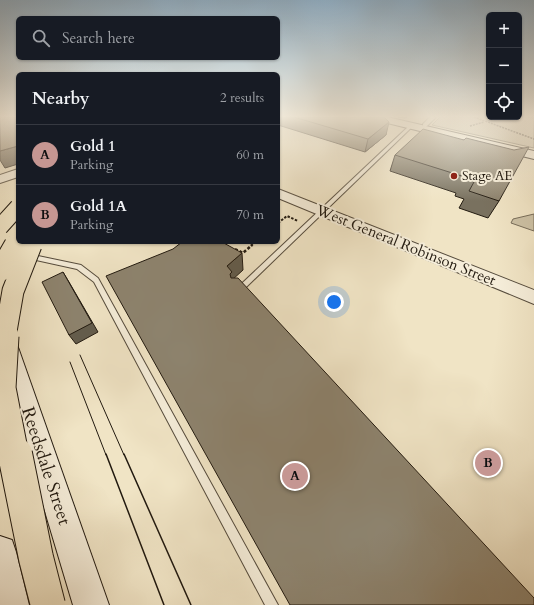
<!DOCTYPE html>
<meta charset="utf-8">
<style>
:root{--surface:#171b24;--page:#242831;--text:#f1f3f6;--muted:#9ea1a6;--line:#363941;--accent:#c59692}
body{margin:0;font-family:Cardo,serif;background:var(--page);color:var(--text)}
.controls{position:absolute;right:12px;top:12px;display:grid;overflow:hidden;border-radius:6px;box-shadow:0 1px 3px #0004}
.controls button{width:36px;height:36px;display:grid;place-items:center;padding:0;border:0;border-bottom:1px solid var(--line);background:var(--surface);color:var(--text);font:20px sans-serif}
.you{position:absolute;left:334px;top:302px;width:14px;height:14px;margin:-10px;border:3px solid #fff;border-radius:50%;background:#1a73e8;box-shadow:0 0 0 6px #1a73e833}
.badge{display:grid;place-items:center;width:26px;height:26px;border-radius:50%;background:var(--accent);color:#111;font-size:13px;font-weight:700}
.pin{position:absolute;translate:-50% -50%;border:2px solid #fff;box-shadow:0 1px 4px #0006}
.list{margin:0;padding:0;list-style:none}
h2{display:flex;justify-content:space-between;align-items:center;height:52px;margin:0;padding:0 16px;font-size:17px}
h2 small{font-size:13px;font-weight:400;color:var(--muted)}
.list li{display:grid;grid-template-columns:26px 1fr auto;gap:12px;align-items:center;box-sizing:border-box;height:60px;padding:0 16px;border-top:1px solid var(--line)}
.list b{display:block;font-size:15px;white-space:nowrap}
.list p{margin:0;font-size:13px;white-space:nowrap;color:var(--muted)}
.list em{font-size:13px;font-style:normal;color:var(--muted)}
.icon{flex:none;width:22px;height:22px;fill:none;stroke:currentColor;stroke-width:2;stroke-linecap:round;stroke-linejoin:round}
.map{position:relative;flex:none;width:534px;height:605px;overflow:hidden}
.search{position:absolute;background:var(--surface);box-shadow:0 1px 3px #0004;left:16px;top:16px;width:264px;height:44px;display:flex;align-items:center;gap:10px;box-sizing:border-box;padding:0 14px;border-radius:6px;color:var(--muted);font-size:15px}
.panel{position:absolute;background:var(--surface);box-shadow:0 1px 3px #0004;left:16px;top:72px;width:264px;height:172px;border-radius:6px}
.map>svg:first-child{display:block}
.green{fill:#cdc2a6;stroke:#786e5b}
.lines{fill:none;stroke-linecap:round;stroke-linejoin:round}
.service-casing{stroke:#564c3d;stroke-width:2}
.pedestrian-casing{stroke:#564c3d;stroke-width:2}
.tertiary-casing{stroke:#564c3d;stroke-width:2}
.secondary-casing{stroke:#221a10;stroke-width:2}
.path-far2{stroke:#221a10;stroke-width:1.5;stroke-dasharray:2 1;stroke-linecap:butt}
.path-far1{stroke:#221a10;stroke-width:2;stroke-dasharray:2.5 1.5;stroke-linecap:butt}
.path{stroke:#221a10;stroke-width:2.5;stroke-dasharray:3 2;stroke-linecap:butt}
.service{fill:#f5edd9;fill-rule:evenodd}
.pedestrian{fill:#f5edd9;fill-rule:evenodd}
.tertiary{fill:#f5edd9;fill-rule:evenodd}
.secondary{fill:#f5edd9;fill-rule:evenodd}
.tram-far1{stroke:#221a10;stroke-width:1}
.tram{stroke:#221a10;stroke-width:1.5}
.motorway-bridge-far3-casing{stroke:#221a10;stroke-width:18;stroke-linecap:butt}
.motorway-bridge-far2-casing{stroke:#221a10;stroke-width:23;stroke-linecap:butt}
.motorway-bridge-far1-casing{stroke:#221a10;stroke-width:29;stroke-linecap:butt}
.motorway-bridge-casing{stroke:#221a10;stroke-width:36;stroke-linecap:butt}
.motorway-bridge-far3{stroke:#f0e4c5;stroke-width:16}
.motorway-bridge-far2{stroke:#f0e4c5;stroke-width:21}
.motorway-bridge-far1{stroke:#f0e4c5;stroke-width:27}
.motorway-bridge{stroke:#f0e4c5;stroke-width:34}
.wall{fill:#79715f;stroke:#221a10}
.shaded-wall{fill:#635c4d;stroke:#221a10}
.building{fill:#8d836e;stroke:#221a10}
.poi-dot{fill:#8f2418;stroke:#f5edd9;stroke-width:1.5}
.labels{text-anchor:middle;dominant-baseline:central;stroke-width:4;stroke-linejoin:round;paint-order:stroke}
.far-poi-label{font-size:13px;fill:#221a10;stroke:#f5edd9;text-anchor:start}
.street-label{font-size:15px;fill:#221a10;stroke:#f5edd9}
.near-street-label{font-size:18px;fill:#221a10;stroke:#f5edd9}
</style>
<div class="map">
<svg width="534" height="605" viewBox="0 0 534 605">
<rect width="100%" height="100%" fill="#f0e4c5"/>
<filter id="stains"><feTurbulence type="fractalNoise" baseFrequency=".005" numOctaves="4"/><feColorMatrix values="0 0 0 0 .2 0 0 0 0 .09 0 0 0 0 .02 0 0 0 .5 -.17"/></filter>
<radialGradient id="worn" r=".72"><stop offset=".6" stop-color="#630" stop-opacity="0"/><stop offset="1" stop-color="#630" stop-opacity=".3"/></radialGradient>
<g class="green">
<polygon points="440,117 534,117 534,148 432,125"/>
<polygon points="534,214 534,231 511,223 513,219"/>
</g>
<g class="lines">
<g class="service-casing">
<g id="service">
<polygon points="410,125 413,126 240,293 236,293 235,291 236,289"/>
<polygon points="36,256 38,256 81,265 98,278 278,605 265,605 94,282 77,269 36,260 35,258"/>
</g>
</g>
<g class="pedestrian-casing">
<polygon id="pedestrian" points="430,117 436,117 427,126 423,126 423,124"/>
</g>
<g class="tertiary-casing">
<g id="tertiary">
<polygon points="18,169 18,177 0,183 0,175"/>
<polygon points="278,189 534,290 534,304 278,198"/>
</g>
</g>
<g class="secondary-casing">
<g id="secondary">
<polygon points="370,117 387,117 534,151 534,159 371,119"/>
<polygon points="8,340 16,343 19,350 109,605 73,605 0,361 0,343"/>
<polygon points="0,536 12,540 16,552 29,605 0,605"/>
</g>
</g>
<g class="path-far2">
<polyline points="474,117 534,139"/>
<polyline points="528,117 534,118"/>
<polyline points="470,126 484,122"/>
</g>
<g class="path-far1">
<polyline points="278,223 287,216 298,221"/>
<polyline points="251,246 255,242"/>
</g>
<polyline class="path" points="235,249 243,253 252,245"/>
<use href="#service" class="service"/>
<use href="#pedestrian" class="pedestrian"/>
<use href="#tertiary" class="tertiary"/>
<use href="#secondary" class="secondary"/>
<g class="tram-far1">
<polyline points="80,355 124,455"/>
<polyline points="70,362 106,455"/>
</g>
<g class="tram">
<polyline points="106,454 164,605"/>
<polyline points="124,454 191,605"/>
</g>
<g class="motorway-bridge-far3-casing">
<g id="motorway-bridge-far3">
<polyline points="0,227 18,207"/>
<polyline points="15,246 18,240"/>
<polyline points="31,246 32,242"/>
</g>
</g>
<g class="motorway-bridge-far2-casing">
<g id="motorway-bridge-far2">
<polyline points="0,271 15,245"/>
<polyline points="5,337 13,291 31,245"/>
</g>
</g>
<g class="motorway-bridge-far1-casing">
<polyline id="motorway-bridge-far1" points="5,336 2,388 15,455"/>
</g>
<g class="motorway-bridge-casing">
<polyline id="motorway-bridge" points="15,454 36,558 48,605"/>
</g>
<use href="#motorway-bridge-far3" class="motorway-bridge-far3"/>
<use href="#motorway-bridge-far2" class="motorway-bridge-far2"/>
<use href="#motorway-bridge-far1" class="motorway-bridge-far1"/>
<use href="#motorway-bridge" class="motorway-bridge"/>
</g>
<g class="wall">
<polygon points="278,117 384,117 386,135 365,152 278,125"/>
<polygon points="398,117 407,117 405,118"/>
<polygon points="464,140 499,201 488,218 459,208 464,199 455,196 456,193 390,171 395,155"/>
</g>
<g class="shaded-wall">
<polygon points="389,122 386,135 365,152 368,139"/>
<polygon points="18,146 18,164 5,168 0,160 0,151"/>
<polygon points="242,253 243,270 231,281 227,266"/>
<polygon points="63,272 69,282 98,332 76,344 69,335"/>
</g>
<g class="building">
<polygon points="0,117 18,117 18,146 0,151"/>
<polygon points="294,117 384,117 389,122 368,139"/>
<polygon points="423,129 464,140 466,138 514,150 529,147 499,201 469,191 474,182 463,179 465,177 395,155"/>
<polygon points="182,242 222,242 242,253 227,266 232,272 230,274 231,278 238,278 534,598 534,605 290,605 106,276 173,249"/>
<polygon points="63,272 92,323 69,335 42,282"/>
</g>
<linearGradient id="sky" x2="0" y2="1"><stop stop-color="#8facc1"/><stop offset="0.58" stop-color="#f8f3e5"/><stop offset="1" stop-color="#f8f3e5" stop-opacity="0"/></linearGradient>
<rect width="534" height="201" fill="url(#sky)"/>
<circle class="poi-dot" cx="454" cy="176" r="4"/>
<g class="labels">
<g class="far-poi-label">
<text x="462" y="176">Stage AE</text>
</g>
<g class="street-label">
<text transform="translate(406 245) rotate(22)">West General Robinson Street</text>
</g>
<g class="near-street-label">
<text transform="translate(46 466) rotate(72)">Reedsdale Street</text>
</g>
</g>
<rect width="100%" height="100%" filter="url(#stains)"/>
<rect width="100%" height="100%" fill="url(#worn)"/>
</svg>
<div class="controls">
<button>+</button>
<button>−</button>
<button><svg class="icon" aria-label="locate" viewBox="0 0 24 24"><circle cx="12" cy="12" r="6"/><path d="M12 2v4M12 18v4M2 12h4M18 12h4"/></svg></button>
</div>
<div class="you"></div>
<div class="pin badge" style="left:295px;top:476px">A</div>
<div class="pin badge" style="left:488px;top:463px">B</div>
<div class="search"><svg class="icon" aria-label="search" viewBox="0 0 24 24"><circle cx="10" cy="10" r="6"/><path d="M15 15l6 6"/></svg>Search here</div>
<section class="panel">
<h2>Nearby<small>2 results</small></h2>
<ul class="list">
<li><span class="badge">A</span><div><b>Gold 1</b><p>Parking</p></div><em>60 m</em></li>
<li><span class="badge">B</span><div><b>Gold 1A</b><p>Parking</p></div><em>70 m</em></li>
</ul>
</section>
</div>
